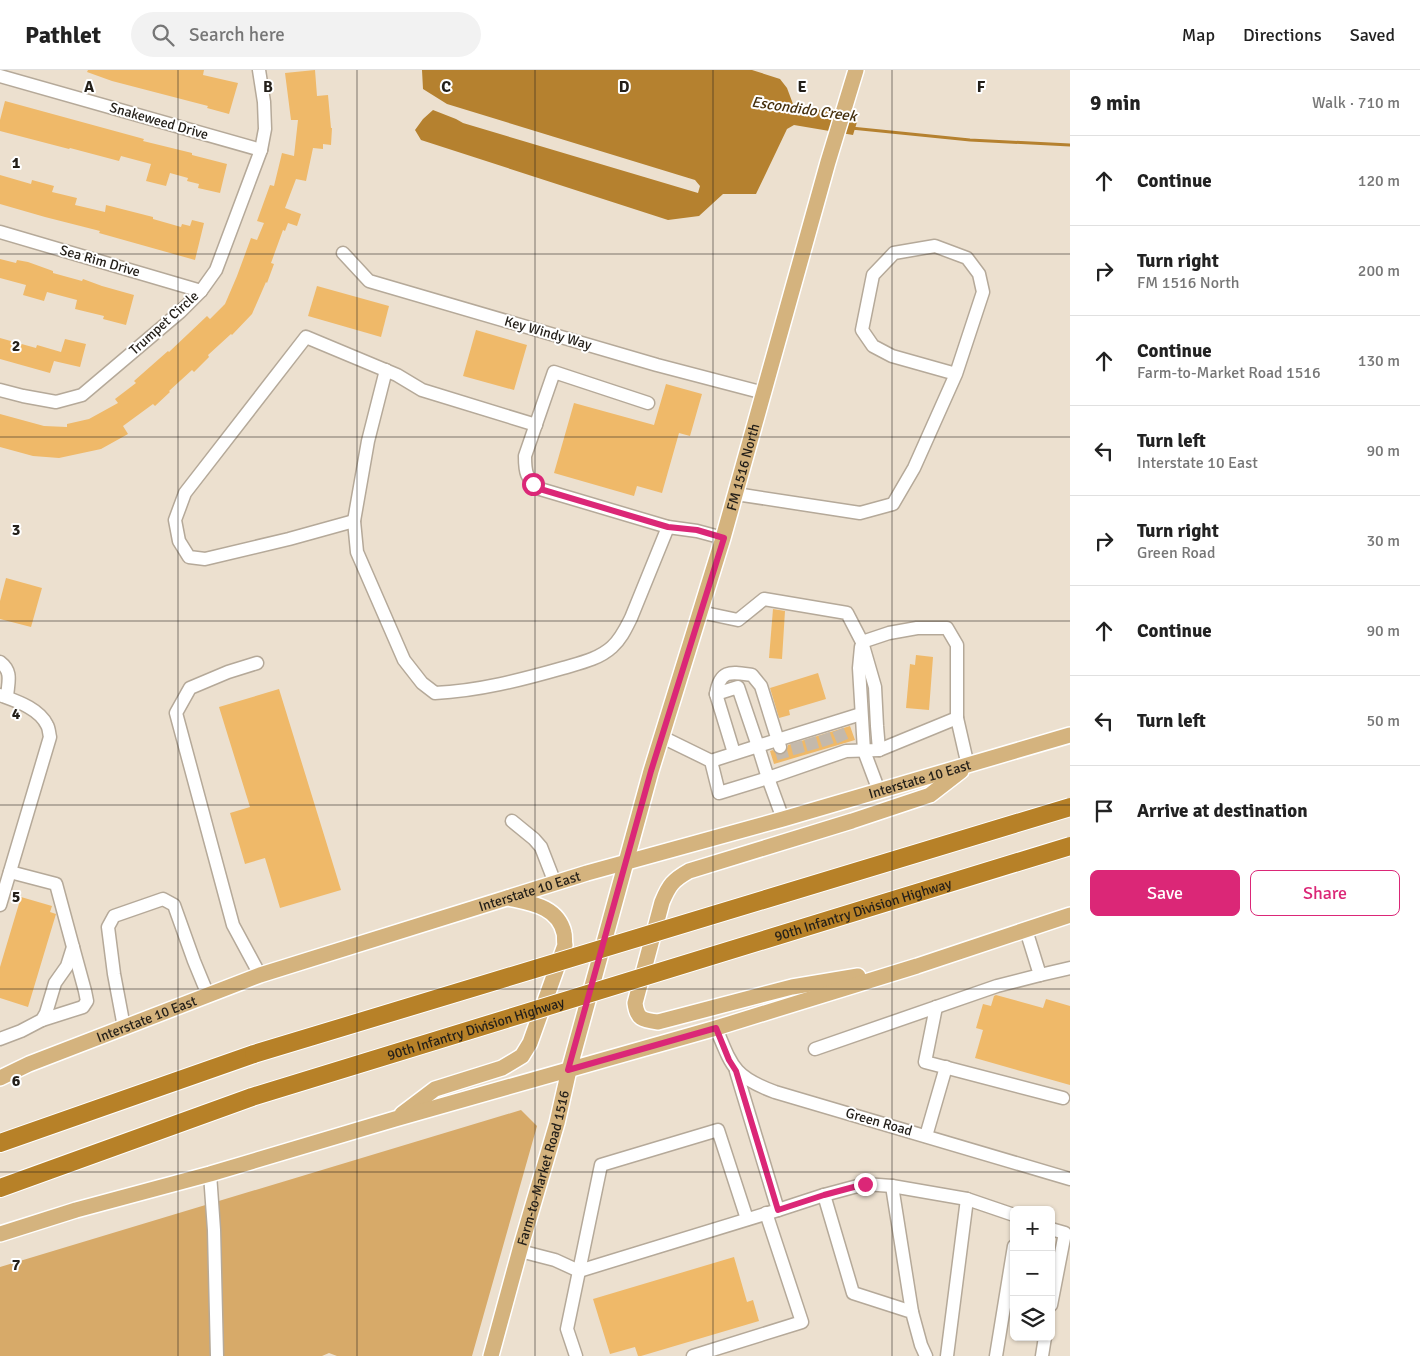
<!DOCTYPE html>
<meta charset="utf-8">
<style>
:root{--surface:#fff;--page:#f2f2f2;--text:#222;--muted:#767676;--line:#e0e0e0;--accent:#db2777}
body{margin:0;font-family:Signika,sans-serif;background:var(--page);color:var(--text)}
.controls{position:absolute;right:15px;bottom:15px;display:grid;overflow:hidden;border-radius:8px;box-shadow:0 1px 4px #0004}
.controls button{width:45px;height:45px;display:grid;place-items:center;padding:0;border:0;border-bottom:1px solid var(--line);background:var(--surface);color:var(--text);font:25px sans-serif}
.stop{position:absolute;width:15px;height:15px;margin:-11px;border:4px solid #db2777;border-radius:50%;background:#fff}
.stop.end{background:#db2777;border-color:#fff;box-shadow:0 1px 5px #0008}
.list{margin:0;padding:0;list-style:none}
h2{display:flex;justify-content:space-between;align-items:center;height:65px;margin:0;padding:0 20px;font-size:21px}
h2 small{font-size:16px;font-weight:400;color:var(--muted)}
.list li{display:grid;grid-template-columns:32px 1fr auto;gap:15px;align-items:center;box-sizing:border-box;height:90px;padding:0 20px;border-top:1px solid var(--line)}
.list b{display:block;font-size:19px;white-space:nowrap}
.list p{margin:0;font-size:16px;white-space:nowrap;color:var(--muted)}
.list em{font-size:16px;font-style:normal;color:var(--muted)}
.actions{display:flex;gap:10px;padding:15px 20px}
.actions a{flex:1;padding:11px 0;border:1px solid var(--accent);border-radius:8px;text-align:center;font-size:18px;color:var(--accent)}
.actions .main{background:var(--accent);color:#fff}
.icon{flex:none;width:28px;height:28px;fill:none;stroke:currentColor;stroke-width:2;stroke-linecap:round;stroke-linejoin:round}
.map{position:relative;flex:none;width:1070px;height:1286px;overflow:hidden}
header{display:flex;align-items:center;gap:30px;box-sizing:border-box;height:70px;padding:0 25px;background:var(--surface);border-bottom:1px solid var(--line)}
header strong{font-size:24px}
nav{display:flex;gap:28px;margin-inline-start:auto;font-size:18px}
.search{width:350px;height:45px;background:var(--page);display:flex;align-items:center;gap:12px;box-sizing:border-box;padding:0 18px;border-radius:28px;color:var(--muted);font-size:19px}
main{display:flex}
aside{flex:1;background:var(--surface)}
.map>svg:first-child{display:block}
.green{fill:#d7aa69}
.water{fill:#b5812f}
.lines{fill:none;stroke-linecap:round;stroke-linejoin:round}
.stream{stroke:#b5812f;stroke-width:3}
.building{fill:#efb969}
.minor-tunnel{stroke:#c4b9ab;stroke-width:12;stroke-dasharray:12 6;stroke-linecap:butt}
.minor-casing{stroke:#b5a999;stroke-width:15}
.major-casing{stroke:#fff;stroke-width:18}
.highway-casing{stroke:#fff;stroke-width:20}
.minor{stroke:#fff;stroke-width:12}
.major{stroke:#d4b37e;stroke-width:15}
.highway{stroke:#b78128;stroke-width:18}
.highway-bridge-casing{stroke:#fff;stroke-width:20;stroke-linecap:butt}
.highway-bridge{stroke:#b78128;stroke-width:18}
.route{stroke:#db2777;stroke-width:6}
.grid{fill:none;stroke:#231f19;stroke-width:1;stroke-opacity:0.55}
.labels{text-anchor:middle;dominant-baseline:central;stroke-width:4;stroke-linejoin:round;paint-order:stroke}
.street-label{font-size:14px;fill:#231f19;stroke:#fff}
.water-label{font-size:15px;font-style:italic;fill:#46300d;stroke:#fff}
.grid-label{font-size:16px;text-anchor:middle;font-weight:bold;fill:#231f19;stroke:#fff;stroke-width:4;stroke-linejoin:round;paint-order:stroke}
</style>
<header>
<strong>Pathlet</strong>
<div class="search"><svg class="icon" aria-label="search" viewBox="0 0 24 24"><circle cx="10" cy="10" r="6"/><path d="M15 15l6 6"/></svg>Search here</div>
<nav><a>Map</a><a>Directions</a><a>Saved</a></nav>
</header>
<main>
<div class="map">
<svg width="1070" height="1286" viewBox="0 0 1070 1286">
<rect width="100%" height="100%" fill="#ece0cf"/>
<polygon class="green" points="521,1040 537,1056 472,1286 337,1286 329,1283 322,1286 0,1286 0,1197"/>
<polygon class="water" points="422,0 752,0 780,9 787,18 793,34 853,47 857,52 853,65 794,55 787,59 756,124 723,124 699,146 668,150 421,70 415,60 423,49 433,40 456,49 463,53 698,123 700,116 695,110 447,34 423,19"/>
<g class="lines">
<polyline class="stream" points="851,58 970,70 1070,75"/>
</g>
<g class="building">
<polygon points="88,0 204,0 203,5 238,13 229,44 207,38 208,36 112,11 87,2"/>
<polygon points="315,0 317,26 328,25 331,58 332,58 331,75 323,74 323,79 313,78 306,111 296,109 285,138 301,144 297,156 288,153 285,161 283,160 271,193 274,194 267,213 266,212 252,244 232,265 231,264 208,285 209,287 194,302 192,300 169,321 170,322 155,336 153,334 123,356 128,364 101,379 59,388 33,386 0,377 0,344 44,356 67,357 67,354 89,349 118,333 115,329 136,313 134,311 168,281 169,282 207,246 210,249 225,234 237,206 251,168 257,170 264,153 257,151 270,115 274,116 282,83 294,86 298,50 291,50 285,3"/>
<polygon points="5,31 144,69 143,71 192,83 192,85 227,94 220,123 198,118 199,114 187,111 188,108 170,103 166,116 146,111 151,94 121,86 119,91 70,78 69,79 0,61 0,50"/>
<polygon points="0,105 31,114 32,110 54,116 52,122 77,128 75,135 105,142 106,135 153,147 153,149 181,157 182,154 190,156 192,150 204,153 195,190 99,163 100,161 45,147 0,134"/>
<polygon points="0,189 16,193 17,190 28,192 53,201 53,203 82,211 83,209 102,216 134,225 126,255 103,249 104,246 75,239 77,230 47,222 44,231 23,225 26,215 0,208"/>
<polygon points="317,216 389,236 381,267 308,246"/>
<polygon points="476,260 527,275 514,320 463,306"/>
<polygon points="0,268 36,278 37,275 61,282 65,269 86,274 80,297 54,291 50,303 0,289"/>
<polygon points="666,314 702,324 690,366 679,363 662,423 637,416 634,426 554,403 574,333 654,355"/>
<polygon points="6,508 42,518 31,557 0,549 0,531"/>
<polygon points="773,539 785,541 782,589 769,588"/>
<polygon points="916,585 933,587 929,640 906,638 910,594 915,595"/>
<polygon points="818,603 826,629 789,640 790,645 779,648 770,618"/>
<polygon points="279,619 341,820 280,838 265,788 245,794 230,743 250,737 219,637"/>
<polygon points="850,656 855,670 774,694 770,681 773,680 778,685 782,685 786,682 788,675"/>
<polygon points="21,827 52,836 50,842 56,844 28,937 0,928 0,897"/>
<polygon points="996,925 1043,938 1046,929 1070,936 1070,1015 975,988 983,960 976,958 983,934 991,936 994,926"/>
<polygon points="734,1187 747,1232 753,1230 759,1251 641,1286 638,1286 635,1277 610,1284 593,1229"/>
</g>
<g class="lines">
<g class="minor-tunnel">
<polyline points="838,660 844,674"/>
<polyline points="824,664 829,678"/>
<polyline points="810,668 814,682"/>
<polyline points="796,672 800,687"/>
<polyline points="780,677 784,691"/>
</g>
<g class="minor-casing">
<g id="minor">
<polyline points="0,6 261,80"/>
<polyline points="0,162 201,221"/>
<polyline points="343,183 369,211 657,295 764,323"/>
<path d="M 386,300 L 368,371 L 354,451 L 357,482 L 404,590 L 422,613 L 435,623 C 478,621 521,610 563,598 C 580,593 599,589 612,577 C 621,569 626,558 631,548 L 668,457"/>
<polyline points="0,320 23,326 56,332 82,325 180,242 201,221 216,200 261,80 265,59 264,32 259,0"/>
<path d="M 648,333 L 554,302 L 525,386 C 525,403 526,408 540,419 L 668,457 L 697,461 L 723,468"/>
<polyline points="736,424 860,443 893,434 914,398 956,304 983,222 979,204 967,188 935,176 894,183 873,205 862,260 873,276 892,286 956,304"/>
<polyline points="354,451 289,469 205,489 189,487 179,471 175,450 185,423 306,267 397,305 422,320 536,355"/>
<polyline points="700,542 738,550 764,529 847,543 862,572 875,617 877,656 879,680"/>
<polyline points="862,572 889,563 917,558 947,558 957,575 957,648"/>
<polyline points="861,577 859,598 864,681 879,721"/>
<path d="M 0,592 C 13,602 8,612 7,627"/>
<polyline points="257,593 228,602 190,618 176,643 233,855 260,905"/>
<path d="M 716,624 C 720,599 731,602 752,605 L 761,616 L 780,677"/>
<path d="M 0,625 C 16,631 39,638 47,655 C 49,658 49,663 50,667 L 0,835"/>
<polyline points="662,667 711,691 719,723 768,708 783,749"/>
<polyline points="734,683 716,624 738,617 758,676 861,644"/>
<polyline points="711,691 758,676 768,708 846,681 879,680 957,648 968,696"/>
<polyline points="512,751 534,769 541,777 555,813"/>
<polyline points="1040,905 1070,898"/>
<polyline points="936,937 925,992 1063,1028"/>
<polyline points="42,950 83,937 87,931 85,921 73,877"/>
<polyline points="124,957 114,904 108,857 114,846 163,829 174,835 194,891 208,925"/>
<path d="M 716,958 C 732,997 734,1007 775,1022 L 1070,1109"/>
<polyline points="0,969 21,961 42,950 46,943 55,913 67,896 73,877 56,814 10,802"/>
<polyline points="815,979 997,916 1040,905 1026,860"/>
<polyline points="926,1066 946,997"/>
<polyline points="210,1104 214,1160 217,1286"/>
<polyline points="892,1116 912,1242"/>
<polyline points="824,1125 853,1223 912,1242 921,1275 926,1286"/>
<polyline points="778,1140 824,1125 865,1114 892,1116 967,1129 1014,1145"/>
<polyline points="1051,1159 1065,1163 1051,1235"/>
<polyline points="520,1181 555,1190 579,1201 778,1140 736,1001"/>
<polyline points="576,1286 567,1259 601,1095 718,1060 747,1149"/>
<polyline points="693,1286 802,1252 766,1143"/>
<polyline points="947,1286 967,1129"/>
<polyline points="996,1286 1014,1176"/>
<polyline points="1042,1286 1045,1267"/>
</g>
</g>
<g class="major-casing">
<g id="major">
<path d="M 858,906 L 792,917 L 658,952 C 642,950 637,949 635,933 L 662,832 C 669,815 673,810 689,801 L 852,751 L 930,725 L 961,701"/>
<path id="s1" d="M 0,1008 L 29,994 L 260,905 L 587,803 L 783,749 L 1070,665"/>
<path d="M 402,1044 L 435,1019 L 502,998 L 522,986 L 530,973 L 565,875 C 564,871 565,866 564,863 C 558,836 530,833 508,828"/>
<polyline points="0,1164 76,1140 210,1104 395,1049 716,958 917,896 1070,845"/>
<path id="s2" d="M 491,1286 L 521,1176 L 557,1053 L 569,1000 L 651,701 L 723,468 L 828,92 L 856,0"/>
</g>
</g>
<g class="highway-casing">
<g id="highway">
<polyline points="0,1073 254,984"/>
<polyline points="0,1118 252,1027"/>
</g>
</g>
<use href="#minor" class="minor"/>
<use href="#major" class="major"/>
<use href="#highway" class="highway"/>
<g class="highway-bridge-casing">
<g id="highway-bridge">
<polyline points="254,984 1070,737"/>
<path id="s3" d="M 252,1027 L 1070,776"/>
</g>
</g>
<use href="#highway-bridge" class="highway-bridge"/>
</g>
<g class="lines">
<polyline class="route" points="533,414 540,419 668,457 697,460 724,468 651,701 568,1000 716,958 729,990 736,1001 778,1140 824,1125 865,1114"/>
</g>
<path class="grid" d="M 178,0 L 178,1286M 357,0 L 357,1286M 535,0 L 535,1286M 713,0 L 713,1286M 892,0 L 892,1286M 0,184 L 1070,184M 0,367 L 1070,367M 0,551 L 1070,551M 0,735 L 1070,735M 0,919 L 1070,919M 0,1102 L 1070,1102"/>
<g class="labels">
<g class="street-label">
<text transform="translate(159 51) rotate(16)">Snakeweed Drive</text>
<text transform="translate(100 191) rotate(16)">Sea Rim Drive</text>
<text transform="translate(164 253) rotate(-42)">Trumpet Circle</text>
<text transform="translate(548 263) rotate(16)">Key Windy Way</text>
<text stroke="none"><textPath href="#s2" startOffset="924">FM 1516 North</textPath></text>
<text stroke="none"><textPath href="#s1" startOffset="968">Interstate 10 East</textPath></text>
<text stroke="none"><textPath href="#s1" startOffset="562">Interstate 10 East</textPath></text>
<text stroke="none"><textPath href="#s3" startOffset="639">90th Infantry Division Highway</textPath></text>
<text stroke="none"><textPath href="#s1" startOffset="158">Interstate 10 East</textPath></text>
<text stroke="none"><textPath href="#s3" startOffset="234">90th Infantry Division Highway</textPath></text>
<text transform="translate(879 1052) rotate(16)">Green Road</text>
<text stroke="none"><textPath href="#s2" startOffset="195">Farm-to-Market Road 1516</textPath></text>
</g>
<g class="water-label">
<text transform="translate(804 39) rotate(8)">Escondido Creek</text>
</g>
</g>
<g class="grid-label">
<text x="89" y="22">A</text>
<text x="268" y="22">B</text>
<text x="446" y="22">C</text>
<text x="624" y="22">D</text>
<text x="802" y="22">E</text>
<text x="981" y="22">F</text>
<text x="16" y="98">1</text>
<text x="16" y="281">2</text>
<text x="16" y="465">3</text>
<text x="16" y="649">4</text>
<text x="16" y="832">5</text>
<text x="16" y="1016">6</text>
<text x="16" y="1200">7</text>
</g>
</svg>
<div class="controls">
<button>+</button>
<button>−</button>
<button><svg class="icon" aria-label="layers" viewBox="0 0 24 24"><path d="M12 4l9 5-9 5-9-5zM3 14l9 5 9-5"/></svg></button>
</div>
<div class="stop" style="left:533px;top:414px"></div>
<div class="stop end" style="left:865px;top:1114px"></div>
</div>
<aside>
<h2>9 min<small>Walk · 710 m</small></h2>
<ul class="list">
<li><svg class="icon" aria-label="ahead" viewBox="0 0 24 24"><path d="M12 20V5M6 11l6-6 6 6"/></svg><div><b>Continue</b></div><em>120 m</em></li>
<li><svg class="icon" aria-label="right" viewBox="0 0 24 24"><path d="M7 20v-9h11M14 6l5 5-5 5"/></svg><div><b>Turn right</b><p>FM 1516 North</p></div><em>200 m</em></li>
<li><svg class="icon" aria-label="ahead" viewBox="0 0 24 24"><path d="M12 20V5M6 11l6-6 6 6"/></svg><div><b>Continue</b><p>Farm-to-Market Road 1516</p></div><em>130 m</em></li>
<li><svg class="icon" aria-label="left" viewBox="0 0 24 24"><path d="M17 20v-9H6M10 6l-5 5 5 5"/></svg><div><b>Turn left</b><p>Interstate 10 East</p></div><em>90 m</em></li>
<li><svg class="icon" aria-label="right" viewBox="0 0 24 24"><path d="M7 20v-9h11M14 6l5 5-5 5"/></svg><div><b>Turn right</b><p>Green Road</p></div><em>30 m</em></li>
<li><svg class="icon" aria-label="ahead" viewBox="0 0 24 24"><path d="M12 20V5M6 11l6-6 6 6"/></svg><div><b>Continue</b></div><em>90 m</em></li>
<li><svg class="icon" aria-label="left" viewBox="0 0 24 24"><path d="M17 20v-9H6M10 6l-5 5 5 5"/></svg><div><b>Turn left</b></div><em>50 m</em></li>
<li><svg class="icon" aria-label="arrive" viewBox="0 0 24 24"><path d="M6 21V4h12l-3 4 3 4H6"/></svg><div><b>Arrive at destination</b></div></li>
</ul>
<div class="actions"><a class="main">Save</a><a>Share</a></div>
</aside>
</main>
